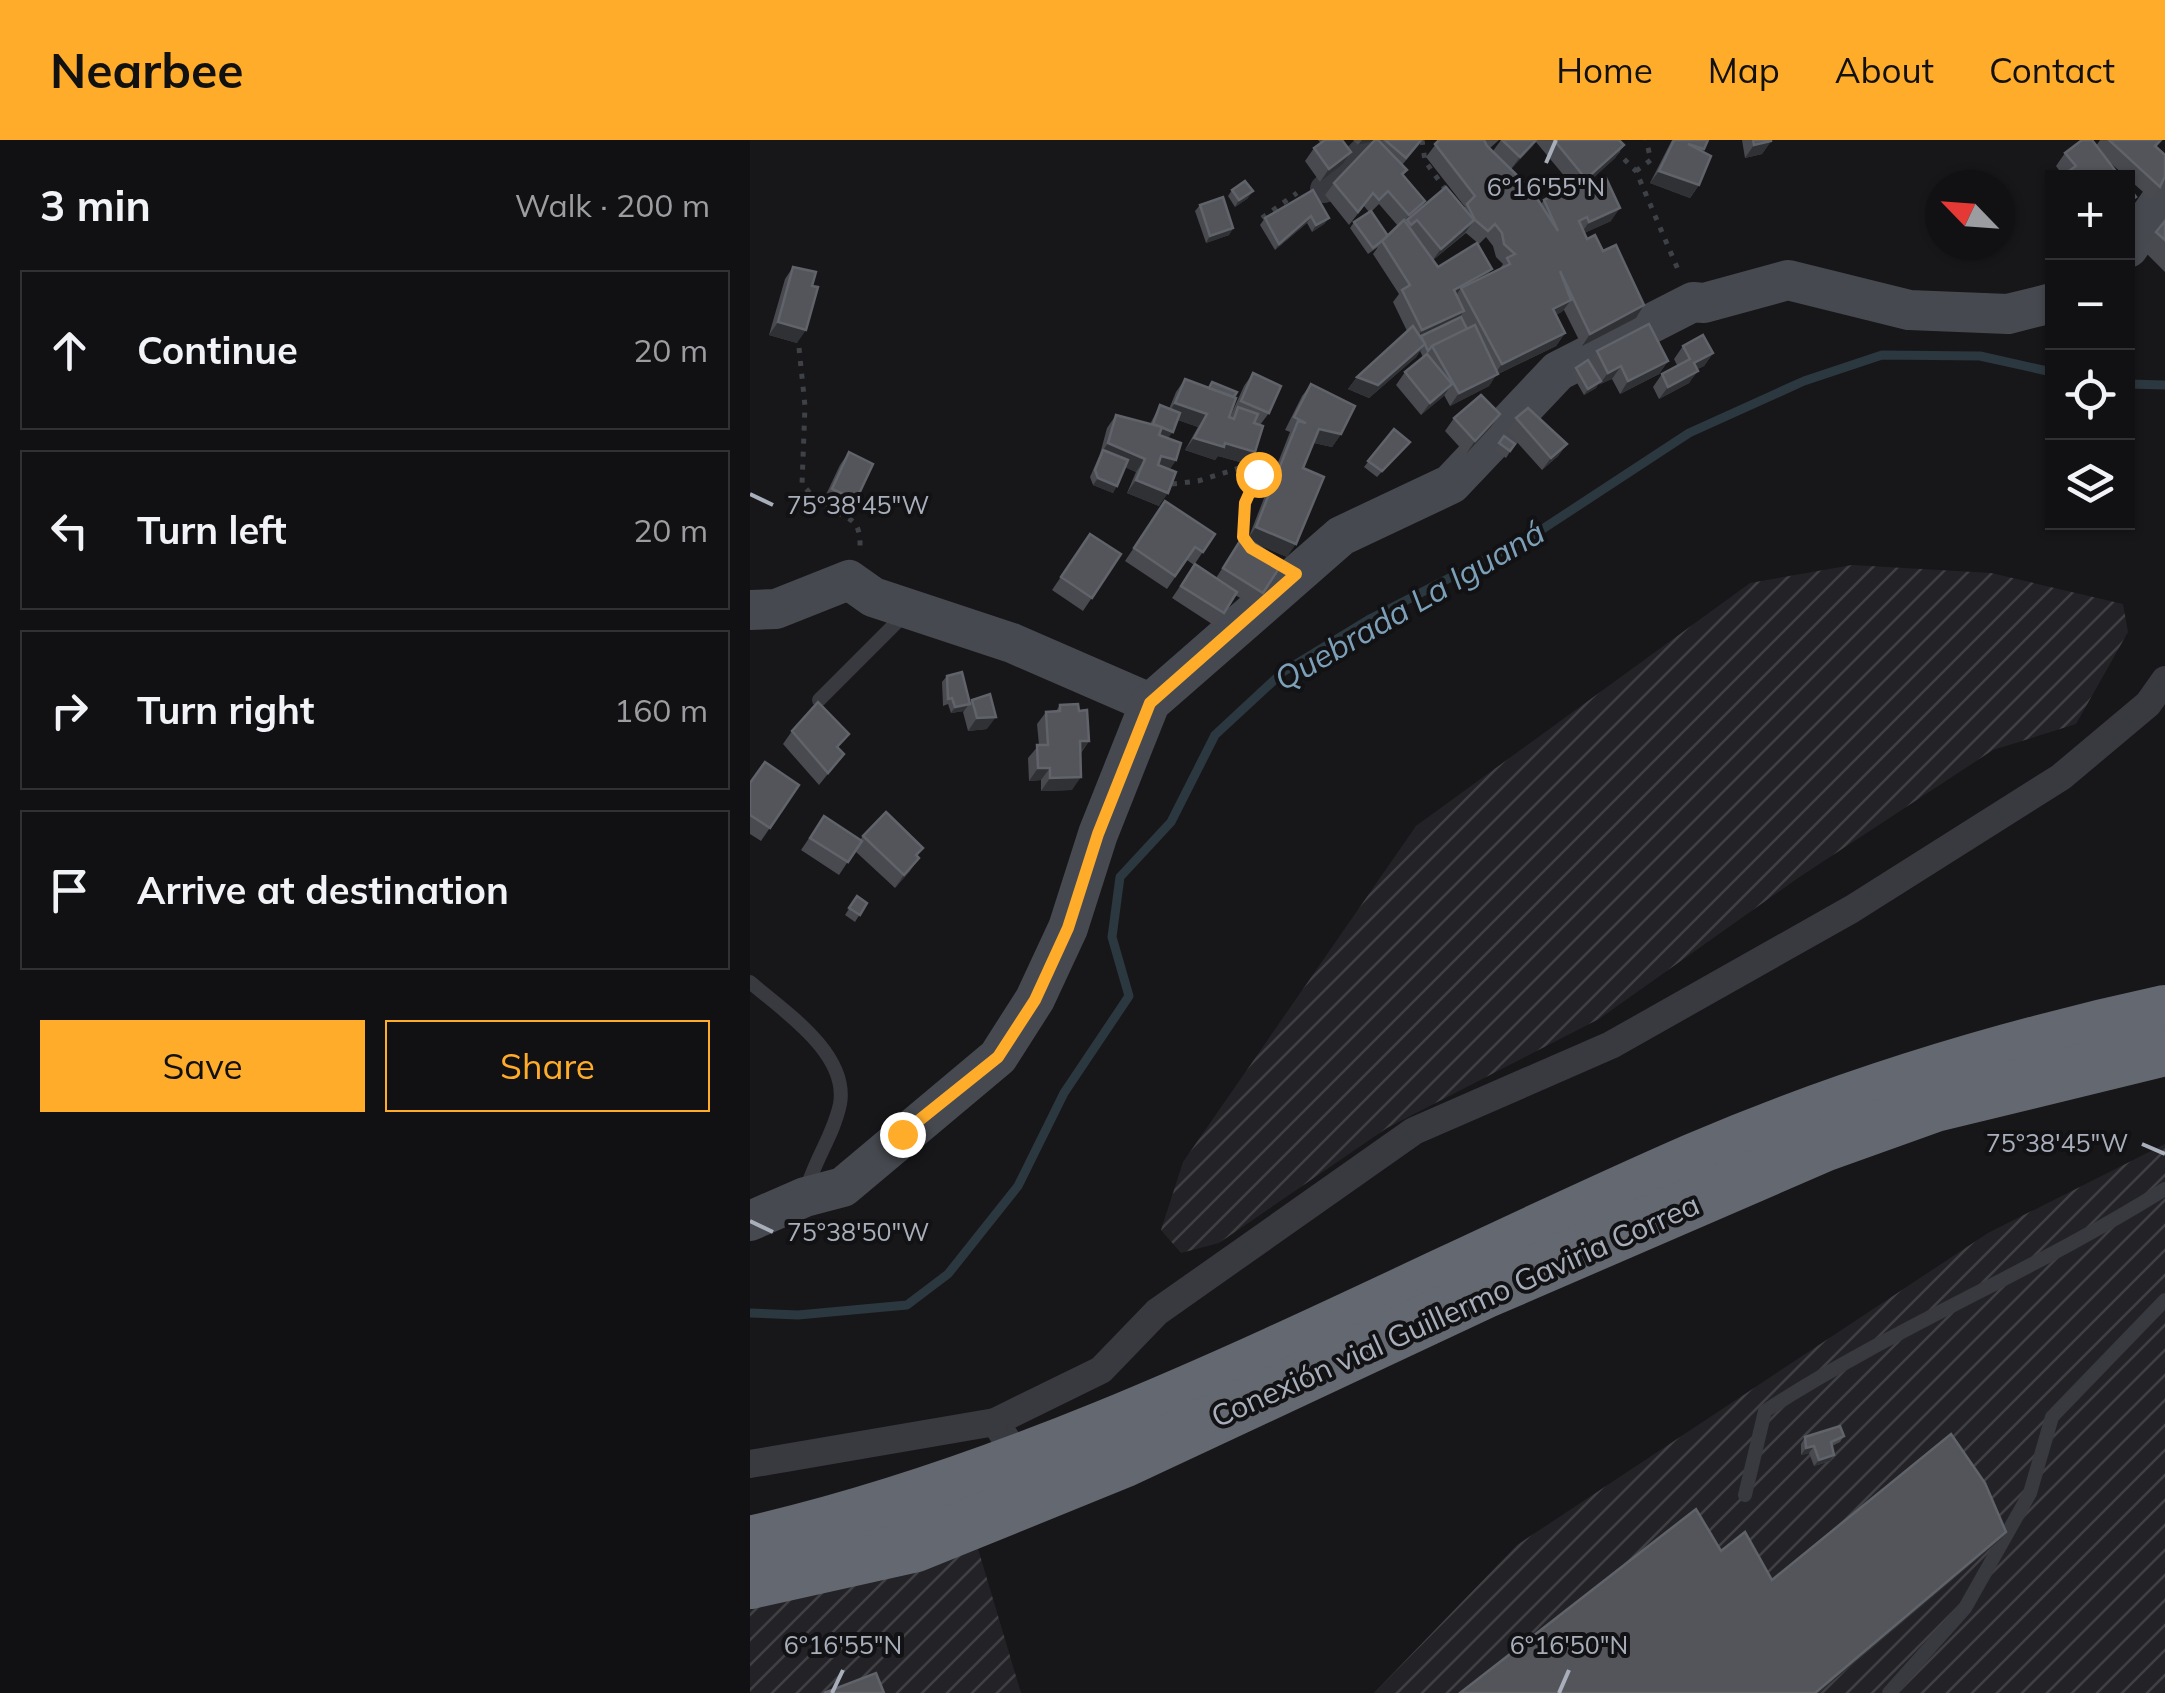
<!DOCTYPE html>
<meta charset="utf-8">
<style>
:root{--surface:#111114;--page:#1e1f22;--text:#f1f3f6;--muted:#9c9da0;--line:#303134;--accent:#ffac2a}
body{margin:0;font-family:Mulish,sans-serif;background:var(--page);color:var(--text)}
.controls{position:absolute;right:30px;top:30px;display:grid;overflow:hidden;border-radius:0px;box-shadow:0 2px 8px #0004}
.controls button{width:90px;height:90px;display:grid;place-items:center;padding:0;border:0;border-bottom:2px solid var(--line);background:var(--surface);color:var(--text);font:50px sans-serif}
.compass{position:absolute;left:1175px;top:30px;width:90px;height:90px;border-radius:50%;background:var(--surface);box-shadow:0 2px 8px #0004;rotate:295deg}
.stop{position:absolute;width:30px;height:30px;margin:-22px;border:8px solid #ffac2a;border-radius:50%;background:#fff}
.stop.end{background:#ffac2a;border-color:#fff;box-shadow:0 2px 10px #0008}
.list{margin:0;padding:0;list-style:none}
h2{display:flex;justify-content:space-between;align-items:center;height:130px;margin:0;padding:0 40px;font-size:42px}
h2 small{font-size:32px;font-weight:400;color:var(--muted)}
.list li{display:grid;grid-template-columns:65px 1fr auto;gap:30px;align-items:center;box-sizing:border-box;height:160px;margin:0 20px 20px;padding:0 20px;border:2px solid var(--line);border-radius:0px}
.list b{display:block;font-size:38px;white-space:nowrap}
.list em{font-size:32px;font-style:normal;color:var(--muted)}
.actions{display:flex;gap:20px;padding:30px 40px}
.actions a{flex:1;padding:22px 0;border:2px solid var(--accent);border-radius:0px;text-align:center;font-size:35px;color:var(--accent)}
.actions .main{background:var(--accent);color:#111}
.icon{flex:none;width:55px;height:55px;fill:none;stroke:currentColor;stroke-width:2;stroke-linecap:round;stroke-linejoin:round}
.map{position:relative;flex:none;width:1415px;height:1553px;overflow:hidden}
header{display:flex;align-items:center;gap:60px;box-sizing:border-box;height:140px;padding:0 50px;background:var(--accent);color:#111}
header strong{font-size:48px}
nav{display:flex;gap:55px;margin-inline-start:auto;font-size:35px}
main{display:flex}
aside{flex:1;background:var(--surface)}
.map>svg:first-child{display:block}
.industrial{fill:url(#industrial-furrows)}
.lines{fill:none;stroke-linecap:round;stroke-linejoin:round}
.stream{stroke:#2c383f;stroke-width:9}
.path{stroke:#3e4146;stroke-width:5;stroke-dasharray:5 8;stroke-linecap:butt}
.lane{stroke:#383a3f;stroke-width:14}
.street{stroke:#383a3f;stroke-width:28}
.secondary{stroke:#46494f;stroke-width:40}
.highway{stroke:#646871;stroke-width:52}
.wall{fill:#484a4f;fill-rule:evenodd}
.shaded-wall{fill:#303135}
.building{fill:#53555b;stroke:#60636a;stroke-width:2.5}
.route{stroke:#ffac2a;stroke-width:12}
.ticks{fill:none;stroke:#a8afbb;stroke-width:4}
.labels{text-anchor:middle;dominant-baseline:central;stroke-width:8;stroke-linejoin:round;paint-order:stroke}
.street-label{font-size:30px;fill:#a8afbb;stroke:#121215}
.water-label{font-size:32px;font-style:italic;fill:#7da0b9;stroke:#121215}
.ticks-label{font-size:25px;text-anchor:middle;fill:#a8afbb;stroke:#121215;stroke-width:8;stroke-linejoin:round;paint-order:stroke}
</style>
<header>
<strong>Nearbee</strong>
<nav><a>Home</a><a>Map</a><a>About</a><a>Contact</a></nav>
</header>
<main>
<aside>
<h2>3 min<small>Walk · 200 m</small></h2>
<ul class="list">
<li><svg class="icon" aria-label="ahead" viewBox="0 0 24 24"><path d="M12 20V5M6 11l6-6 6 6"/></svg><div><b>Continue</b></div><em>20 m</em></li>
<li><svg class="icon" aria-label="left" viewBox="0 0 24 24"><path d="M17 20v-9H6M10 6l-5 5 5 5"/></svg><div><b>Turn left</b></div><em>20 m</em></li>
<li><svg class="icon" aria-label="right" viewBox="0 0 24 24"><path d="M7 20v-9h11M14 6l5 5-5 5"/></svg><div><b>Turn right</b></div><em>160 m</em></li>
<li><svg class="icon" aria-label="arrive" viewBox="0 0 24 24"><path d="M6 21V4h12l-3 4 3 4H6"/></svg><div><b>Arrive at destination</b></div></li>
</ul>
<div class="actions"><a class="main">Save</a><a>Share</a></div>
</aside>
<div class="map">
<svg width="1415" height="1553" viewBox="0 0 1415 1553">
<defs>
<pattern id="industrial-furrows" width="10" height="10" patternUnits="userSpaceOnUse" patternTransform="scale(2.5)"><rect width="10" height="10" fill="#232327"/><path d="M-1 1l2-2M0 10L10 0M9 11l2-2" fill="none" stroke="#404044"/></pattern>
</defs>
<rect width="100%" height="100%" fill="#17171a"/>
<g class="industrial">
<polygon points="1102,425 1241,433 1373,464 1378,492 1326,584 1243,610 1048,738 849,879 637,988 469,1103 431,1113 411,1090 433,1022 666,686 1000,443"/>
<polygon points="1415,1004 1415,1553 624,1553 767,1405 1238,1093"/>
<polygon points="226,1402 271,1553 0,1553 0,1465"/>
</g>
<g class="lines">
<g class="stream">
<polyline points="1378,244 1415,245"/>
<polyline points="0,1173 48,1175 157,1165 198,1134 268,1046 314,953 379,856 362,797 370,737 421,682 465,595 533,532 618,480 785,394 939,293 1054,241 1132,215 1230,216 1302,232"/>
</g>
<g class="path">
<polyline points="672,0 675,21 695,49 691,53"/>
<polyline points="865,10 886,31 929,132"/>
<polyline points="886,31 901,20 896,0"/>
<polyline points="512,78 547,53"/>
<path d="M 49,208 L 55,266 L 52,344 C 59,352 66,361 75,366 C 99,381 111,376 110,409"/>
<path d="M 422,344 L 448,341 L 506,323 C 513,347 486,369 495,399"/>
</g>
<g class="lane">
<polyline points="69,560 156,473"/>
<path d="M 0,842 C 32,870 99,913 90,964 C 84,994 64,1021 56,1051"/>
<path d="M 995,1355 L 1015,1271 C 1143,1188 1286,1130 1415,1049"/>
<polyline points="1139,1553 1215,1468 1280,1353 1302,1277 1415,1160"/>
</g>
<g class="street">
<polyline points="574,49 625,0"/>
<polyline points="268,1317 245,1282 351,1230 407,1172 664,991 861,905 1102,769 1311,637 1398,564 1415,540"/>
<polyline points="0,1324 245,1282"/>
</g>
<g class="secondary">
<polyline points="1378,108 1415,55"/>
<polyline points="0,470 26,469 99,440 123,457 262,503 400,563 591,396 701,344 808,231 943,162 954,163 1038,140 1159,170 1258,174 1302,163"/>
<polyline points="0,1081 55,1057 93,1047 248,917 285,859 318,788 348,694 400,563"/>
</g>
<g class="highway">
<path d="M 0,1402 C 329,1327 636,1153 944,1019 C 1096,954 1253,906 1415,871"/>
<polyline points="0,1443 166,1406 373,1322 734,1153 1076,1005 1185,966 1415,910"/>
</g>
</g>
<g class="wall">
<polygon points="568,0 592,0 592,25 570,42 555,21 564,8 571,3"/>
<path d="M 603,0 L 673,0 L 652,25 L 657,30 L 653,36 L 675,61 L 667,72 L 715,67 L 676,17 L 689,0 L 749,0 L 740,8 L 743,11 L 751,0 L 869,0 L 874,5 L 865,18 L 834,46 L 861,81 L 834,93 L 886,178 L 832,206 L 814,170 L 806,175 L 815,193 L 806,206 L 746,235 L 739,246 L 700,266 L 694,255 L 671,275 L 646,245 L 655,232 L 673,217 L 670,211 L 666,217 L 619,258 L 598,249 L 607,237 L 657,191 L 643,162 L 649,154 L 623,114 L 628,107 L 618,114 L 600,88 L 604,82 L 619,72 L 614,66 L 599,85 L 575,55 L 584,43 L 623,2 L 608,5 ZM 786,2 L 821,44 L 794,60 L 791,64 L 761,29 ZM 629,64 L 648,86 L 638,96 L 621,72 ZM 716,93 L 729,104 L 736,97 L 743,106 L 746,117 L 753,124 L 749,130 L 736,136 L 688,127 L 683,120 Z"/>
<polygon points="922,0 958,0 953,12 949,45 940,58 900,43"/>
<polygon points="992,0 1021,0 1021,1 1012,14 995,18"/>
<polygon points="1350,0 1412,0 1406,7 1410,47 1401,59 1356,19 1371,38 1315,38 1306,26 1315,13 1346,6"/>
<polygon points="482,50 498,58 485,67 478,56"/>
<polygon points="563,50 579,78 574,84 562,92 557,83 525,110 510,85 515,78"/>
<polygon points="450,65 483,88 479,95 456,103 445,71"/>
<polygon points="1415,81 1415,132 1393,110"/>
<polygon points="43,127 62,146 47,203 19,195 35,139"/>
<polygon points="933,206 963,213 954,226 947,229 939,243 909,259 903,247 912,234 927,225 924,219"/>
<polygon points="847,211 918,221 909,234 870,254 862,239 848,244 846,248 834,255 822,234 826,228 839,221"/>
<polygon points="503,233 519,273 510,285 497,324 468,316 465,320 435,310 448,287 428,280 418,298 426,320 419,330 409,366 377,353 386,332 375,327 363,353 343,345 340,337 350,314 357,288 366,275 400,284 410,265 419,269 426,252 435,239 458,248 462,242 480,277 494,246"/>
<polygon points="561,244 591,294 582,307 564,303 553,328 537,417 502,402 513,453 504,466 485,455 465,486 422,458 445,424 466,438 493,396 498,399 540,292 535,290 552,256"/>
<polygon points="750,274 741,287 716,314 695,291 704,278"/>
<polygon points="766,278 817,304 808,316 792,330 757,291"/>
<polygon points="644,289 660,302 627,337 614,327"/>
<polygon points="754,296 765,304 756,318 744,310"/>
<polygon points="99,312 106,360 97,373 73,361 90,325"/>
<polygon points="415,361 465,394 444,425 437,420 417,449 375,421"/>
<polygon points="340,394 371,414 333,471 302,450"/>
<polygon points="197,536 220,563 222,560 237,589 218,591 213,572 214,571 201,573 198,564 193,566 192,542"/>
<polygon points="310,565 329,571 339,601 331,613 322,650 291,651 291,640 279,641 278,618 289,605 287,584 296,572 306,571"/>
<polygon points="42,591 89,608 94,614 69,645 33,604"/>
<polygon points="0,643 49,645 11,701 0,694"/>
<polygon points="74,676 110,700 113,696 167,716 160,731 145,748 105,711 89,735 51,710"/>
<polygon points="107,756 117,763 105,782 95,775"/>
<polygon points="1094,1296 1090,1302 1082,1306 1080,1321 1064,1326 1059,1313 1051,1315 1051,1304 1055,1297"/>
</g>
<g class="shaded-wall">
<polygon points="612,0 625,0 623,2 608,5"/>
<polygon points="786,0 787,0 783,6 761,29 770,17"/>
<polygon points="1021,1 1012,14 995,18 1004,5"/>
<polygon points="874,5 865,18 828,52 836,39"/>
<polygon points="601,12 592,25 570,42 579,29"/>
<polygon points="909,31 949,45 940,58 900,43"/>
<polygon points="503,51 498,58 485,67 489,60"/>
<polygon points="675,61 666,74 650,88 659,75"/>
<polygon points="870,68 861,81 830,95 839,82"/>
<polygon points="561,76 557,83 525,110 529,104"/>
<polygon points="579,78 574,84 562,92 566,85"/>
<polygon points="724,80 715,93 682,121 691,109"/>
<polygon points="483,88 479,95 456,103 460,96"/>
<polygon points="742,129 733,141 711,148 705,157 704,150"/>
<polygon points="821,160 812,172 794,181 803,169"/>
<polygon points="894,165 886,178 832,206 840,194"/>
<polygon points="714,171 705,184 663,203 672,190"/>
<polygon points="28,182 56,190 47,203 19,195"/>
<polygon points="815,193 806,206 746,235 739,246 700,266 709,253 744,235 752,224"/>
<polygon points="675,204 666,217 619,258 598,249 607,237"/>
<polygon points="963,213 954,226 935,236 944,223"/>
<polygon points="918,221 909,234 870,254 878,241"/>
<polygon points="871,226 862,239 849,245 858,233"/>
<polygon points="948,231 939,243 909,259 918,247"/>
<polygon points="851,241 846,248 834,255 838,249"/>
<polygon points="702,244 693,257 671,275 680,263"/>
<polygon points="425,263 457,274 448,287 416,276"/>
<polygon points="750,274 741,287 716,314 725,301"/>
<polygon points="403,284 423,292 418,298 398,290"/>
<polygon points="569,289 591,294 582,307 560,302"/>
<polygon points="444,298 475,303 505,312 497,324 468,316 465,320 435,310"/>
<polygon points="358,303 395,319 386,332 349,316"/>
<polygon points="817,304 808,316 792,330 801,318"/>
<polygon points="411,316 426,320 417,333 402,329"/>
<polygon points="348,338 367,346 363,353 343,345"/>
<polygon points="386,340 418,353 409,366 377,353"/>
<polygon points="506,387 546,404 537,417 497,400"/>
<polygon points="219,564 214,571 201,573 205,567"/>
<polygon points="246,577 237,589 218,591 227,578"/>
<polygon points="330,601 339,601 330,613"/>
<polygon points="288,628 300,628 291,640 279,641"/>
<polygon points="331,637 322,650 291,651 300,638"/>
<polygon points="169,718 160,731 145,748 154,735"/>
<polygon points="1064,1306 1059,1313 1051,1315 1056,1308"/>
<polygon points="1084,1315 1080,1321 1064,1326 1069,1320"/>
<polygon points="1256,1392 1251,1399 1069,1553 1065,1553"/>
</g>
<g class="building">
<polygon points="575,0 592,0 601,12 579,29 564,8"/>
<polygon points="625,0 628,0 657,30 652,34 675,61 659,75 638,51 629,60 623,53 608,72 584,43"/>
<polygon points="635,0 671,0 656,18"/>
<polygon points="689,0 734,0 737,6 781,49 808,91 794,60 830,39 835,48 856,38 870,68 839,82 837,77 829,81 837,99 845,95 853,111 866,105 894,165 840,194 810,131 821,160 803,169 815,193 752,224 711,148 760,124 757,118 765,114 754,104 752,93 745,84 738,91 725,80 717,64 725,56 685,4"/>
<polygon points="752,0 786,0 770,17"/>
<polygon points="804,0 869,0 874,5 836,39"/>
<polygon points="924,0 958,0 954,9 938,4 961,16 949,45 909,31"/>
<polygon points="1003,0 1021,0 1021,1 1004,5"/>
<polygon points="1332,0 1342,0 1371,38 1325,38 1319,31 1326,26 1315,13"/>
<polygon points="1359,0 1411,0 1405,6 1415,15 1415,36 1410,47"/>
<polygon points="495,41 503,51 489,60 482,50"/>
<polygon points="1378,46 1386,57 1378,62"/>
<polygon points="696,47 724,80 691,109 667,80 661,85 657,80"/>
<polygon points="563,50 579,78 566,85 561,76 529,104 515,78"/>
<polygon points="473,57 483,88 460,96 450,65"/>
<polygon points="621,71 638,96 623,108 604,82"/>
<polygon points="654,80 688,127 727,103 742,129 704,150 714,171 672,190 652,150 660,145 632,101"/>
<polygon points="1415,81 1415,100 1406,92"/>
<polygon points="43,127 66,132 62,146 68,147 56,190 28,182"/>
<polygon points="711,177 717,189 682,206 678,211 671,196"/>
<polygon points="899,184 918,221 878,241 871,226 858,233 847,211"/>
<polygon points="725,185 748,234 709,253 682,206"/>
<polygon points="663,186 675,204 628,245 607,237"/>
<polygon points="953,195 963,213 944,223 948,231 918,247 912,234 940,219 933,206"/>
<polygon points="677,214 702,244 680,263 655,232"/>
<polygon points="838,220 851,241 838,249 826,228"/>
<polygon points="503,233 531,246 519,273 491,261"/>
<polygon points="435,239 486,258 479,277 484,279 488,267 508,274 504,283 513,286 505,312 475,303 474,307 444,298 457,274 425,263"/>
<polygon points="462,242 487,252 484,257 459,248"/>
<polygon points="561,244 605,266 591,294 569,289 553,328 574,337 546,404 506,387 548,281 556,283 544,277"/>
<polygon points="731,255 750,274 725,301 704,278"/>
<polygon points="410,265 430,273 423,292 403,284"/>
<polygon points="778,268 817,304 801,318 766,278"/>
<polygon points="366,275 412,287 409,295 431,303 426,320 411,316 408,325 426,332 418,353 386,340 395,319 358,303"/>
<polygon points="644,289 660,302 632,331 618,321"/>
<polygon points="754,296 765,304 760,311 749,303"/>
<polygon points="353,310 378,320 367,346 348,338 345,330"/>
<polygon points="99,312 123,324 106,360 82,349"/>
<polygon points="415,361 465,394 453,412 445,407 425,436 384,408"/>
<polygon points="340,394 371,414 342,458 311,437"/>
<polygon points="493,396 533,422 513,453 473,428"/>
<polygon points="445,424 487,452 474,473 431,446"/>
<polygon points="212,532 220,564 205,567 202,558 198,559 197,536"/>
<polygon points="240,554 246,577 227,578 222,560"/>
<polygon points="68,562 99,594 87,607 94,614 78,633 42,591"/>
<polygon points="328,564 329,571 337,570 339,601 330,601 331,637 300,638 300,628 288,628 287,605 298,605 296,572 310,571 310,565"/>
<polygon points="15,622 49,645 20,688 0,675 0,643"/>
<polygon points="136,672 173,708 166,715 169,718 154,735 113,696"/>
<polygon points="74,676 112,701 98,722 60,698"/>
<polygon points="107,756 117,763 110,775 99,768"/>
<polygon points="1090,1286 1094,1296 1081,1302 1084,1315 1069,1320 1064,1306 1056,1308 1055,1297"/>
<polygon points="1201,1294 1235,1343 1256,1392 1065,1553 710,1553 946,1369 971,1411 995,1392 1022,1440"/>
<polygon points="126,1533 134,1553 74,1553"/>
</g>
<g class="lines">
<polyline class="route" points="152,994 248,917 285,860 318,788 348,694 400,563 546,434 501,408 493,397 495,363 508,334"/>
</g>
<path class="ticks" d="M 796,23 L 806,0M 0,354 L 23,365M 1392,1004 L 1415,1014M 0,1081 L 23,1092M 82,1553 L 93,1530M 809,1553 L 819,1530"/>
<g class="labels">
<g class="street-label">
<text transform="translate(705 1170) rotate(-24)">Conexión vial Guillermo Gaviria Correa</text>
</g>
<g class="water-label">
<text transform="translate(659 465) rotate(-30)">Quebrada La Iguaná</text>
</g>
</g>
<g class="ticks-label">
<text x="796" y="56">6°16'55"N</text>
<text x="108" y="374">75°38'45"W</text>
<text x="1307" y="1012">75°38'45"W</text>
<text x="108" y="1101">75°38'50"W</text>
<text x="93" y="1514">6°16'55"N</text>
<text x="819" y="1514">6°16'50"N</text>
</g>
</svg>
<div class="controls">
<button>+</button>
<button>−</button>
<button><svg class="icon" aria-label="locate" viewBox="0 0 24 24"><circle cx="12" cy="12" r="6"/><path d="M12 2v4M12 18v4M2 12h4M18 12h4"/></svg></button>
<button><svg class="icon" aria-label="layers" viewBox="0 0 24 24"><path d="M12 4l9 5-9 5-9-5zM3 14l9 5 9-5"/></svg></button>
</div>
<svg class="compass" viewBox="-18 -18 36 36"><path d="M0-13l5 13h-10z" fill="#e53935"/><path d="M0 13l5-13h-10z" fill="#9c9da0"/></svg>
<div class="stop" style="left:508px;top:334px"></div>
<div class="stop end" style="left:152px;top:994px"></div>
</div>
</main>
